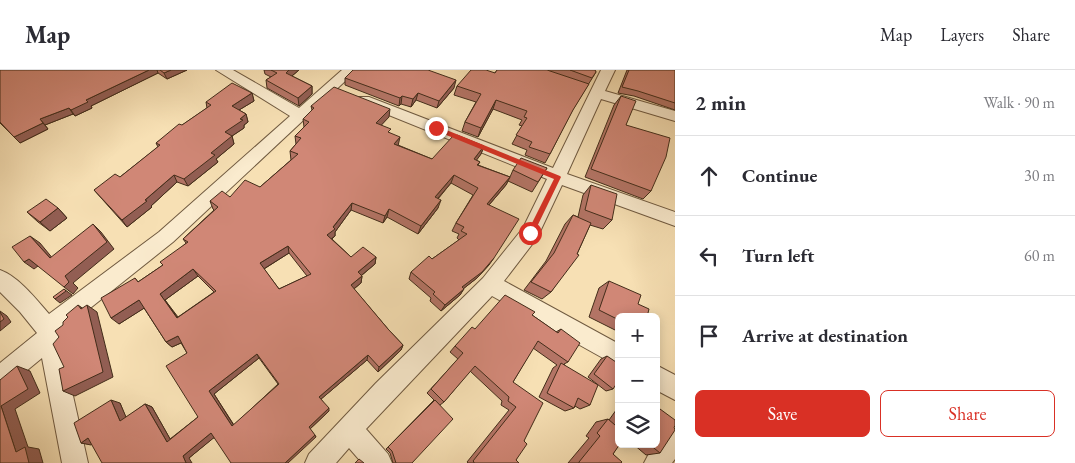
<!DOCTYPE html>
<meta charset="utf-8">
<style>
:root{--surface:#fff;--page:#f7f7f7;--text:#2b2b33;--muted:#7c7c81;--line:#e1e1e2;--accent:#d93025}
body{margin:0;font-family:"EB Garamond",serif;background:var(--page);color:var(--text)}
.controls{position:absolute;right:15px;bottom:15px;display:grid;overflow:hidden;border-radius:8px;box-shadow:0 2px 12px #0003}
.controls button{width:45px;height:45px;display:grid;place-items:center;padding:0;border:0;border-bottom:1px solid var(--line);background:var(--surface);color:var(--text);font:25px sans-serif}
.stop{position:absolute;width:15px;height:15px;margin:-11px;border:4px solid #d93025;border-radius:50%;background:#fff}
.stop.end{background:#d93025;border-color:#fff;box-shadow:0 1px 5px #0008}
.list{margin:0;padding:0;list-style:none}
h2{display:flex;justify-content:space-between;align-items:center;height:65px;margin:0;padding:0 20px;font-size:21px}
h2 small{font-size:16px;font-weight:400;color:var(--muted)}
.list li{display:grid;grid-template-columns:32px 1fr auto;gap:15px;align-items:center;box-sizing:border-box;height:80px;padding:0 20px;border-top:1px solid var(--line)}
.list b{display:block;font-size:19px;white-space:nowrap}
.list em{font-size:16px;font-style:normal;color:var(--muted)}
.actions{display:flex;gap:10px;padding:15px 20px}
.actions a{flex:1;padding:11px 0;border:1px solid var(--accent);border-radius:8px;text-align:center;font-size:18px;color:var(--accent)}
.actions .main{background:var(--accent);color:#fff}
.icon{flex:none;width:28px;height:28px;fill:none;stroke:currentColor;stroke-width:2;stroke-linecap:round;stroke-linejoin:round}
.map{position:relative;flex:none;width:675px;height:393px;overflow:hidden}
header{display:flex;align-items:center;gap:30px;box-sizing:border-box;height:70px;padding:0 25px;background:var(--surface);border-bottom:1px solid var(--line)}
header strong{font-size:24px}
nav{display:flex;gap:28px;margin-inline-start:auto;font-size:18px}
main{display:flex}
aside{flex:1;background:var(--surface)}
.map>svg:first-child{display:block}
.lines{fill:none;stroke-linecap:round;stroke-linejoin:round}
.street-casing{stroke:#705a40;stroke-width:2}
.street{fill:#faebce;fill-rule:evenodd}
.wall{fill:#b37465;stroke:#432d1a;fill-rule:evenodd}
.shaded-wall{fill:#925e53;stroke:#432d1a}
.building{fill:#d08776;stroke:#432d1a;fill-rule:evenodd}
.route{fill:#d93025}
</style>
<header>
<strong>Map</strong>
<nav><a>Map</a><a>Layers</a><a>Share</a></nav>
</header>
<main>
<div class="map">
<svg width="675" height="393" viewBox="0 0 675 393">
<rect width="100%" height="100%" fill="#f7e0b4"/>
<filter id="stains"><feTurbulence type="fractalNoise" baseFrequency=".004" numOctaves="4"/><feColorMatrix values="0 0 0 0 .2 0 0 0 0 .09 0 0 0 0 .02 0 0 0 .5 -.17"/></filter>
<radialGradient id="worn" r=".72"><stop offset=".6" stop-color="#630" stop-opacity="0"/><stop offset="1" stop-color="#630" stop-opacity=".3"/></radialGradient>
<g class="lines">
<g class="street-casing">
<g id="street">
<path d="M 216,0 L 233,0 L 299,38 L 342,0 L 357,0 L 173,172 L 59,263 L 88,393 L 62,393 L 42,288 L 8,316 L 0,320 L 0,293 L 37,263 L 20,242 L 0,222 L 0,200 C 19,207 36,229 49,244 L 159,162 L 290,46 Z"/>
<polygon points="601,0 615,0 605,21 675,41 675,51 601,29 567,104 675,142 675,156 562,115 537,168 504,211 619,274 619,297 492,226 366,359 388,384 392,393 362,393 349,378 336,393 305,393 309,384 376,313 483,208 523,158 547,109 359,33 357,30 359,27 369,27 553,98"/>
<polygon points="656,295 675,305 675,330 656,320"/>
<polygon points="675,353 675,389 672,393 644,393 654,374 656,374 666,357"/>
</g>
</g>
<use href="#street" class="street"/>
</g>
<g class="wall">
<polygon points="0,0 187,0 167,9 158,3 91,36 92,38 75,46 73,44 45,55 48,59 20,73 0,53"/>
<polygon points="264,0 299,0 292,6 312,16 312,24 299,36 267,18 266,10 271,7 265,4"/>
<polygon points="497,0 595,0 596,2 572,41 550,84 545,93 525,85 527,80 512,74 522,56 519,55 522,50 493,39 478,67 462,61 465,52 476,32 454,25 457,16 495,3"/>
<polygon points="627,0 675,0 675,40 634,26 618,23"/>
<polygon points="345,8 454,18 437,38 416,30 411,37 401,34 399,36 345,15"/>
<polygon points="252,23 254,31 239,40 246,44 248,52 244,55 244,58 232,66 234,74 216,89 218,92 188,116 177,112 151,136 152,137 127,157 94,120 120,107 158,77 156,73 207,38 206,32"/>
<polygon points="621,26 626,55 651,121 643,129 585,107 614,35"/>
<path d="M 311,36 L 389,47 L 381,55 L 390,63 L 398,75 L 432,89 L 484,76 L 481,84 L 476,90 L 480,92 L 478,95 L 510,107 L 513,100 L 547,98 L 532,122 L 508,111 L 506,115 L 489,135 L 489,195 L 477,208 L 464,218 L 460,225 L 441,241 L 430,231 L 431,228 L 409,209 L 411,202 L 432,189 L 459,170 L 457,168 L 459,164 L 452,161 L 456,153 L 473,125 L 451,113 L 438,129 L 438,138 L 418,164 L 387,147 L 383,153 L 351,140 L 335,162 L 335,166 L 332,169 L 351,187 L 376,187 L 375,194 L 361,206 L 362,206 L 361,213 L 354,219 L 388,259 L 403,275 L 401,280 L 378,302 L 367,290 L 321,329 L 329,341 L 310,359 L 316,367 L 213,368 L 189,388 L 81,373 L 120,333 L 126,348 L 145,334 L 152,337 L 170,369 L 198,347 L 187,283 L 181,273 L 172,277 L 166,272 L 144,238 L 119,254 L 135,208 L 138,212 L 163,195 L 186,173 L 183,169 L 214,140 L 213,139 L 210,131 L 230,127 L 260,117 L 291,90 L 290,81 L 296,74 L 295,66 L 304,57 L 303,49 L 312,40 ZM 289,183 L 307,206 L 279,219 L 264,199 ZM 198,206 L 214,222 L 178,247 L 165,230 ZM 259,288 L 278,314 L 234,355 L 214,324 Z"/>
<polygon points="591,115 612,150 603,159 590,155 577,184 551,222 542,229 524,220 546,191 565,154 573,145 578,147 583,125"/>
<polygon points="58,138 67,148 50,161 38,152 27,142"/>
<polygon points="609,211 619,247 619,262 589,247 599,218"/>
<polygon points="532,245 556,262 561,259 568,292 564,294 590,335 580,339 575,336 574,338 565,341 539,327 553,298 557,295 533,278 513,312 524,371 516,390 519,393 468,393 467,392 509,340 501,335 502,331 470,301 444,332 440,335 412,393 393,393 390,383 386,379 434,330 427,323 458,289 450,282 455,276 475,259"/>
<polygon points="607,286 613,319 606,321 588,307 601,289"/>
<polygon points="619,336 619,374 613,384 621,393 568,393 589,368 586,366 596,352 608,349 609,350"/>
<polygon points="660,339 660,383 646,385 633,374 656,374 656,340"/>
</g>
<g class="shaded-wall">
<polygon points="149,0 157,0 158,3 91,36 92,38 75,46 71,40 86,30"/>
<polygon points="171,0 187,0 167,9 164,3"/>
<polygon points="289,0 299,0 287,10 286,3"/>
<polygon points="456,10 454,18 437,38 439,31"/>
<polygon points="312,16 312,24 299,36 298,28"/>
<polygon points="252,23 254,31 234,43 232,36"/>
<polygon points="418,23 416,30 411,37 413,29"/>
<polygon points="402,26 401,34 399,36 400,28"/>
<polygon points="496,30 493,39 478,67 481,58"/>
<polygon points="69,38 73,44 45,55 40,49"/>
<polygon points="390,39 389,47 375,62 376,53"/>
<polygon points="246,44 248,52 244,55 244,58 232,66 234,74 216,89 218,92 188,116 184,109 225,62 240,49"/>
<polygon points="43,53 48,59 20,73 14,67"/>
<polygon points="400,67 398,76 394,74"/>
<polygon points="484,76 481,84 471,98 474,89"/>
<polygon points="174,105 177,112 151,136 152,137 127,157 122,150"/>
<polygon points="454,105 451,113 432,135 435,127"/>
<polygon points="510,107 506,115 483,142 487,134"/>
<polygon points="441,130 438,138 418,164 421,156"/>
<polygon points="352,133 351,140 335,162 335,166 327,172 327,165"/>
<polygon points="58,138 67,148 50,161 40,152"/>
<polygon points="389,139 387,147 383,153 385,146"/>
<polygon points="93,154 101,162 114,179 73,213 78,218 73,224 64,217 65,206"/>
<polygon points="30,166 40,173 59,196 50,188"/>
<polygon points="288,176 289,183 262,200 260,193"/>
<polygon points="376,187 375,194 357,209 358,202"/>
<polygon points="494,188 489,195 477,208 458,223 462,217"/>
<polygon points="29,189 38,196 34,199 24,192"/>
<polygon points="193,199 198,206 165,230 182,254 177,248 160,224"/>
<polygon points="362,206 361,213 351,221 351,215"/>
<polygon points="64,219 72,225 60,233 55,229"/>
<polygon points="464,219 460,225 441,241 445,235"/>
<polygon points="139,230 146,237 119,254 111,248"/>
<polygon points="78,235 88,242 87,235 97,242 113,307 75,326 63,321 81,239"/>
<polygon points="0,241 7,246 11,252 0,261"/>
<polygon points="178,266 183,272 172,277 166,272"/>
<polygon points="403,275 401,280 378,302 379,297"/>
<polygon points="257,284 259,288 214,324 236,359 232,356 209,321"/>
<polygon points="368,285 367,290 320,330 319,327"/>
<polygon points="17,296 30,301 40,323 15,339 28,377 39,379 43,393 29,393 16,382 1,336"/>
<polygon points="111,330 120,333 129,354 120,351"/>
<polygon points="145,334 152,337 173,374 167,372"/>
<polygon points="329,338 329,341 310,359 309,357"/>
<polygon points="211,363 216,366 189,388 192,393 186,393 183,386"/>
<polygon points="315,365 316,367 288,393 285,393"/>
<polygon points="88,368 98,370 91,375 81,373"/>
</g>
<g class="building">
<polygon points="0,0 149,0 86,30 88,32 71,40 69,38 40,49 43,53 14,67 0,52"/>
<polygon points="160,0 171,0 164,3"/>
<polygon points="271,0 289,0 286,3 312,16 298,28 266,10 277,3"/>
<polygon points="353,0 428,0 456,10 439,31 418,23 413,29 402,26 400,28 345,8"/>
<polygon points="471,0 486,0 495,3 497,0 547,0 589,14 573,40 550,84 529,77 532,72 516,65 527,48 524,47 527,41 496,30 481,58 465,52 481,24 457,16"/>
<polygon points="570,0 595,0 596,2 592,8"/>
<polygon points="629,0 675,0 675,33 638,21 622,17"/>
<polygon points="232,13 252,23 232,36 246,44 240,49 243,50 225,62 232,66 211,83 215,85 184,109 174,105 145,130 147,131 122,150 94,120 115,104 120,107 160,75 156,73 179,54 182,55 211,35 206,32"/>
<path d="M 334,17 L 390,39 L 376,53 L 391,59 L 388,62 L 400,67 L 394,74 L 432,89 L 453,66 L 456,68 L 457,65 L 484,76 L 474,89 L 480,92 L 477,95 L 510,107 L 487,134 L 519,149 L 494,188 L 482,202 L 462,217 L 464,219 L 445,235 L 433,224 L 435,222 L 411,202 L 429,186 L 432,189 L 467,164 L 461,161 L 464,157 L 456,153 L 478,118 L 454,105 L 435,127 L 441,130 L 421,156 L 389,139 L 385,146 L 352,133 L 333,157 L 335,159 L 327,165 L 351,187 L 363,177 L 376,187 L 358,202 L 362,206 L 351,215 L 388,259 L 403,275 L 379,297 L 368,285 L 319,327 L 329,338 L 309,357 L 315,365 L 285,393 L 231,393 L 211,363 L 183,386 L 186,393 L 102,393 L 88,368 L 81,373 L 74,353 L 111,330 L 120,351 L 145,334 L 167,372 L 198,347 L 166,296 L 187,283 L 178,266 L 166,272 L 139,230 L 111,248 L 101,228 L 135,208 L 138,212 L 163,195 L 160,192 L 188,172 L 183,169 L 218,137 L 210,131 L 222,121 L 230,127 L 245,110 L 260,117 L 298,84 L 290,81 L 301,68 L 295,66 L 309,52 L 303,49 L 314,38 L 311,36 ZM 288,176 L 311,204 L 279,219 L 260,193 ZM 193,199 L 216,221 L 177,248 L 160,224 ZM 257,284 L 279,314 L 232,356 L 209,321 Z"/>
<polygon points="621,26 636,31 626,55 670,68 666,87 651,121 591,99"/>
<polygon points="521,88 547,98 538,112 513,100"/>
<polygon points="591,115 617,124 612,150 585,140"/>
<polygon points="46,129 58,138 40,152 27,142"/>
<polygon points="573,145 591,153 577,184 579,185 551,222 531,212 554,183"/>
<polygon points="93,154 107,172 65,206 69,212 64,217 29,189 24,192 12,177 30,166 50,188"/>
<polygon points="609,211 641,225 638,234 649,239 647,247 619,247 619,250 599,240"/>
<polygon points="64,219 66,221 55,229 53,227"/>
<polygon points="505,225 535,242 532,245 558,263 561,259 580,273 568,292 538,271 513,312 543,333 524,371 527,374 516,390 519,393 474,393 474,392 473,391 516,337 508,331 509,327 475,296 444,332 431,319 463,283 455,276 472,257 475,259"/>
<polygon points="78,235 81,239 87,235 103,302 63,321 59,299 64,297 53,274 59,267 55,261 63,255 63,252 68,247 66,245"/>
<polygon points="0,242 4,249 0,252"/>
<polygon points="607,286 619,294 619,310 613,319 594,304"/>
<polygon points="561,293 598,315 590,335 578,328 574,338 547,323"/>
<polygon points="17,296 28,319 1,336 16,382 25,377 29,393 0,393 0,310"/>
<polygon points="435,330 453,349 412,393 396,393 392,381 388,377"/>
<polygon points="660,339 675,350 675,356 674,357 675,360 660,383 649,374 656,374 656,345"/>
<polygon points="608,349 615,355 619,349 619,374 620,374 613,384 622,392 621,393 579,393 579,392 600,366 597,363"/>
<polygon points="359,389 364,393 355,393"/>
</g>
<polygon class="route" points="434,57 439,57 560,106 561,107 533,165 528,165 527,163 554,109 434,60"/>
<rect width="100%" height="100%" filter="url(#stains)"/>
<rect width="100%" height="100%" fill="url(#worn)"/>
</svg>
<div class="controls">
<button>+</button>
<button>−</button>
<button><svg class="icon" aria-label="layers" viewBox="0 0 24 24"><path d="M12 4l9 5-9 5-9-5zM3 14l9 5 9-5"/></svg></button>
</div>
<div class="stop" style="left:530px;top:163px"></div>
<div class="stop end" style="left:436px;top:58px"></div>
</div>
<aside>
<h2>2 min<small>Walk · 90 m</small></h2>
<ul class="list">
<li><svg class="icon" aria-label="ahead" viewBox="0 0 24 24"><path d="M12 20V5M6 11l6-6 6 6"/></svg><div><b>Continue</b></div><em>30 m</em></li>
<li><svg class="icon" aria-label="left" viewBox="0 0 24 24"><path d="M17 20v-9H6M10 6l-5 5 5 5"/></svg><div><b>Turn left</b></div><em>60 m</em></li>
<li><svg class="icon" aria-label="arrive" viewBox="0 0 24 24"><path d="M6 21V4h12l-3 4 3 4H6"/></svg><div><b>Arrive at destination</b></div></li>
</ul>
<div class="actions"><a class="main">Save</a><a>Share</a></div>
</aside>
</main>
